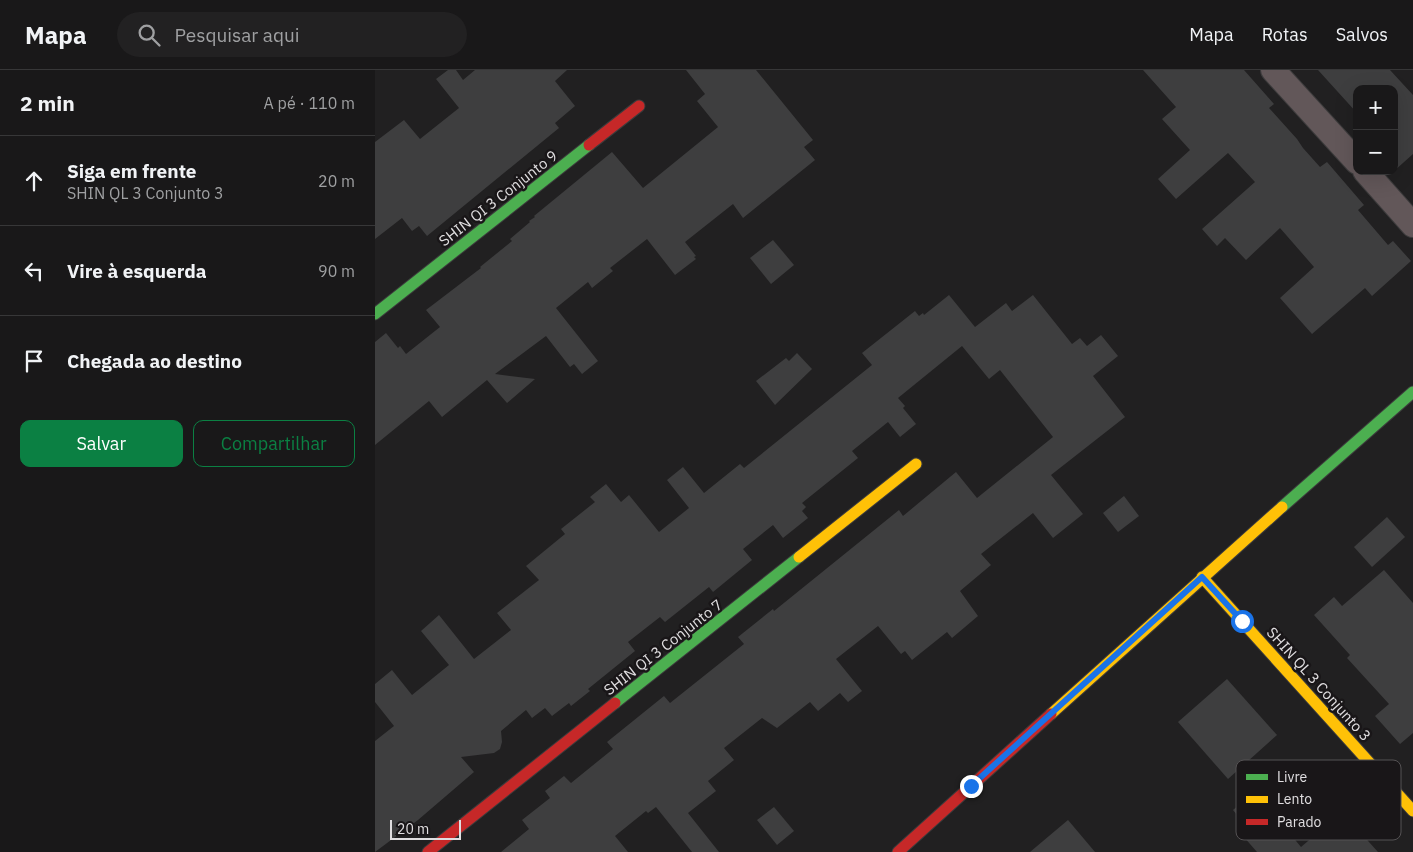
<!DOCTYPE html>
<html lang="pt">
<meta charset="utf-8">
<style>
:root{--surface:#191819;--page:#222122;--text:#f1f3f6;--muted:#9fa0a2;--line:#373738;--accent:#0b8043}
body{margin:0;font-family:"IBM Plex Sans",sans-serif;background:var(--page);color:var(--text)}
.controls{position:absolute;right:15px;top:15px;display:grid;overflow:hidden;border-radius:10px;box-shadow:0 5px 20px #0002}
.controls button{width:45px;height:45px;display:grid;place-items:center;padding:0;border:0;border-bottom:1px solid var(--line);background:var(--surface);color:var(--text);font:25px sans-serif}
.scale{position:absolute;left:15px;bottom:12px;width:71px;box-sizing:border-box;padding-left:5px;border:2px solid #e0dee0;border-top:0;font-size:14px;line-height:18px;white-space:nowrap;color:#e0dee0;-webkit-text-stroke:4px #191618;paint-order:stroke}
.stop{position:absolute;width:15px;height:15px;margin:-11px;border:4px solid #1a73e8;border-radius:50%;background:#fff}
.stop.end{background:#1a73e8;border-color:#fff;box-shadow:0 1px 5px #0008}
.list{margin:0;padding:0;list-style:none}
h2{display:flex;justify-content:space-between;align-items:center;height:65px;margin:0;padding:0 20px;font-size:21px}
h2 small{font-size:16px;font-weight:400;color:var(--muted)}
.list li{display:grid;grid-template-columns:32px 1fr auto;gap:15px;align-items:center;box-sizing:border-box;height:90px;padding:0 20px;border-top:1px solid var(--line)}
.list b{display:block;font-size:19px;white-space:nowrap}
.list p{margin:0;font-size:16px;white-space:nowrap;color:var(--muted)}
.list em{font-size:16px;font-style:normal;color:var(--muted)}
.actions{display:flex;gap:10px;padding:15px 20px}
.actions a{flex:1;padding:11px 0;border:1px solid var(--accent);border-radius:10px;text-align:center;font-size:18px;color:var(--accent)}
.actions .main{background:var(--accent);color:#fff}
.icon{flex:none;width:28px;height:28px;fill:none;stroke:currentColor;stroke-width:2;stroke-linecap:round;stroke-linejoin:round}
.map{position:relative;flex:none;width:1038px;height:782px;overflow:hidden}
header{display:flex;align-items:center;gap:30px;box-sizing:border-box;height:70px;padding:0 25px;background:var(--surface);border-bottom:1px solid var(--line)}
header strong{font-size:24px}
nav{display:flex;gap:28px;margin-inline-start:auto;font-size:18px}
.search{width:350px;height:45px;background:var(--page);display:flex;align-items:center;gap:12px;box-sizing:border-box;padding:0 18px;border-radius:28px;color:var(--muted);font-size:19px}
main{display:flex}
aside{flex:1;background:var(--surface)}
.map>svg:first-child{display:block}
.building{fill:#3e3e3f}
.lines{fill:none;stroke-linecap:round;stroke-linejoin:round}
.street-casing{stroke:#3c3b3c;stroke-width:26}
.fast-casing{stroke:#3c3b3c;stroke-width:13}
.slow-casing{stroke:#3c3b3c;stroke-width:13}
.jam-casing{stroke:#3c3b3c;stroke-width:13}
.street{stroke:#625759;stroke-width:24}
.fast{stroke:#4caf50;stroke-width:11}
.slow{stroke:#ffc107;stroke-width:11}
.jam{stroke:#c62828;stroke-width:11}
.route{stroke:#1a73e8;stroke-width:6}
.labels{text-anchor:middle;dominant-baseline:central;stroke-width:5;stroke-linejoin:round;paint-order:stroke}
.street-label{font-size:15px;fill:#e0dee0;stroke:#191618}
.key{fill:#191618;stroke:#555254;stroke-width:1}
.key-label{font-size:14px;fill:#e0dee0}
</style>
<header>
<strong>Mapa</strong>
<div class="search"><svg class="icon" aria-label="search" viewBox="0 0 24 24"><circle cx="10" cy="10" r="6"/><path d="M15 15l6 6"/></svg>Pesquisar aqui</div>
<nav><a>Mapa</a><a>Rotas</a><a>Salvos</a></nav>
</header>
<main>
<aside>
<h2>2 min<small>A pé · 110 m</small></h2>
<ul class="list">
<li><svg class="icon" aria-label="ahead" viewBox="0 0 24 24"><path d="M12 20V5M6 11l6-6 6 6"/></svg><div><b>Siga em frente</b><p>SHIN QL 3 Conjunto 3</p></div><em>20 m</em></li>
<li><svg class="icon" aria-label="left" viewBox="0 0 24 24"><path d="M17 20v-9H6M10 6l-5 5 5 5"/></svg><div><b>Vire à esquerda</b></div><em>90 m</em></li>
<li><svg class="icon" aria-label="arrive" viewBox="0 0 24 24"><path d="M6 21V4h12l-3 4 3 4H6"/></svg><div><b>Chegada ao destino</b></div></li>
</ul>
<div class="actions"><a class="main">Salvar</a><a>Compartilhar</a></div>
</aside>
<div class="map">
<svg width="1038" height="782" viewBox="0 0 1038 782">
<rect width="100%" height="100%" fill="#212021"/>
<g class="building">
<polygon points="73,0 81,0 88,10 100,0 192,0 180,11 200,36 180,53 184,58 52,166 44,156 37,161 27,148 0,169 0,72 29,50 45,69 84,38 61,9"/>
<polygon points="311,0 381,0 438,70 429,77 440,90 368,148 358,134 310,172 321,186 319,187 321,189 300,205 272,169 235,198 238,201 217,218 213,212 181,238 223,291 207,304 199,294 195,297 171,266 120,304 160,309 132,333 112,310 67,347 54,331 0,375 0,272 11,263 23,278 25,276 31,284 65,257 51,240 106,198 105,197 137,171 135,169 155,152 154,151 160,147 159,146 237,82 268,118 343,57 322,31 330,24"/>
<polygon points="768,0 869,0 899,34 894,38 922,69 928,78 945,97 952,92 989,135 983,140 1013,175 1018,171 1036,191 997,226 990,218 937,264 905,228 939,197 905,158 871,190 850,168 842,176 827,159 880,112 853,83 801,129 783,109 815,80 787,49 801,37"/>
<polygon points="943,0 1015,0 1038,25 1038,84 1019,101 1019,19 982,19 982,43"/>
<polygon points="398,170 419,195 396,214 375,188"/>
<polygon points="574,225 600,257 631,233 637,241 658,225 697,274 705,268 712,276 726,265 743,286 718,306 750,347 676,405 708,444 678,468 658,443 606,484 616,495 585,521 603,546 577,568 572,562 537,590 530,581 526,584 503,556 461,589 487,621 473,632 465,623 443,641 435,632 402,658 387,648 349,678 359,690 333,711 341,721 313,743 344,782 317,782 281,737 273,743 271,741 240,766 253,782 126,782 154,759 147,750 175,728 170,721 189,706 196,713 238,679 232,672 289,626 295,633 369,574 363,567 398,539 399,541 524,440 528,446 581,402 602,428 678,367 625,300 614,309 587,276 523,328 530,336 528,338 541,354 525,367 513,352 477,381 483,388 427,433 431,437 427,441 433,448 408,468 398,455 368,479 377,490 338,522 334,517 290,552 285,547 253,572 260,581 213,619 215,621 196,636 194,633 177,646 170,638 157,648 151,640 126,661 127,672 125,679 119,683 86,687 99,702 43,750 0,782 0,671 19,656 0,632 0,614 17,600 37,625 74,595 46,561 64,545 99,589 136,560 122,543 164,510 151,496 190,464 186,459 220,432 215,427 231,414 246,432 254,425 284,462 314,438 292,410 308,397 329,423 365,394 369,398 497,295 487,283 540,241 544,246 548,243 549,245"/>
<polygon points="422,283 437,299 400,335 381,311 411,288 414,291"/>
<polygon points="749,426 764,446 743,462 728,443"/>
<polygon points="1012,447 1030,467 997,497 979,477"/>
<polygon points="1009,500 1038,533 1038,663 1025,674 1000,646 1014,634 972,588 975,585 939,545 959,527 967,536"/>
<polygon points="852,609 902,665 853,709 803,652"/>
<polygon points="880,721 899,742 898,743 926,777 967,742 1003,782 882,782 868,766 870,764 861,754 866,750 858,740"/>
<polygon points="399,737 419,761 402,775 382,750"/>
<polygon points="693,750 720,782 655,782"/>
</g>
<g class="lines">
<g class="street-casing">
<g id="street">
<polyline points="898,0 982,92"/>
<polyline points="990,101 1038,155"/>
</g>
</g>
<g class="fast-casing">
<g id="fast">
<polyline points="0,244 214,75"/>
<polyline points="907,437 1038,322"/>
<polyline points="240,633 424,487"/>
</g>
</g>
<g class="slow-casing">
<g id="slow">
<polyline points="424,487 541,394"/>
<polyline points="827,507 1038,741"/>
<polyline points="676,644 907,437"/>
</g>
</g>
<g class="jam-casing">
<g id="jam">
<polyline points="214,75 264,36"/>
<polyline points="53,782 240,633"/>
<polyline points="523,782 676,644"/>
</g>
</g>
<use href="#street" class="street"/>
<use href="#fast" class="fast"/>
<use href="#slow" class="slow"/>
<use href="#jam" class="jam"/>
</g>
<g class="lines">
<polyline class="route" points="596,716 827,507 867,551"/>
</g>
<g class="labels">
<g class="street-label">
<text transform="translate(123 128) rotate(-38)">SHIN QI 3 Conjunto 9</text>
<text transform="translate(288 577) rotate(-38)">SHIN QI 3 Conjunto 7</text>
<text transform="translate(944 614) rotate(48)">SHIN QL 3 Conjunto 3</text>
</g>
</g>
<rect x="861" y="690" width="165" height="80" rx="8" class="key"/>
<rect x="871" y="704" width="22" height="6" fill="#4caf50"/>
<rect x="871" y="726" width="22" height="7" fill="#ffc107"/>
<rect x="871" y="749" width="22" height="6" fill="#c62828"/>
<g class="key-label">
<text x="902" y="712">Livre</text>
<text x="902" y="734">Lento</text>
<text x="902" y="757">Parado</text>
</g>
</svg>
<div class="controls">
<button>+</button>
<button>−</button>
</div>
<div class="scale">20 m</div>
<div class="stop" style="left:867px;top:551px"></div>
<div class="stop end" style="left:596px;top:716px"></div>
</div>
</main>
